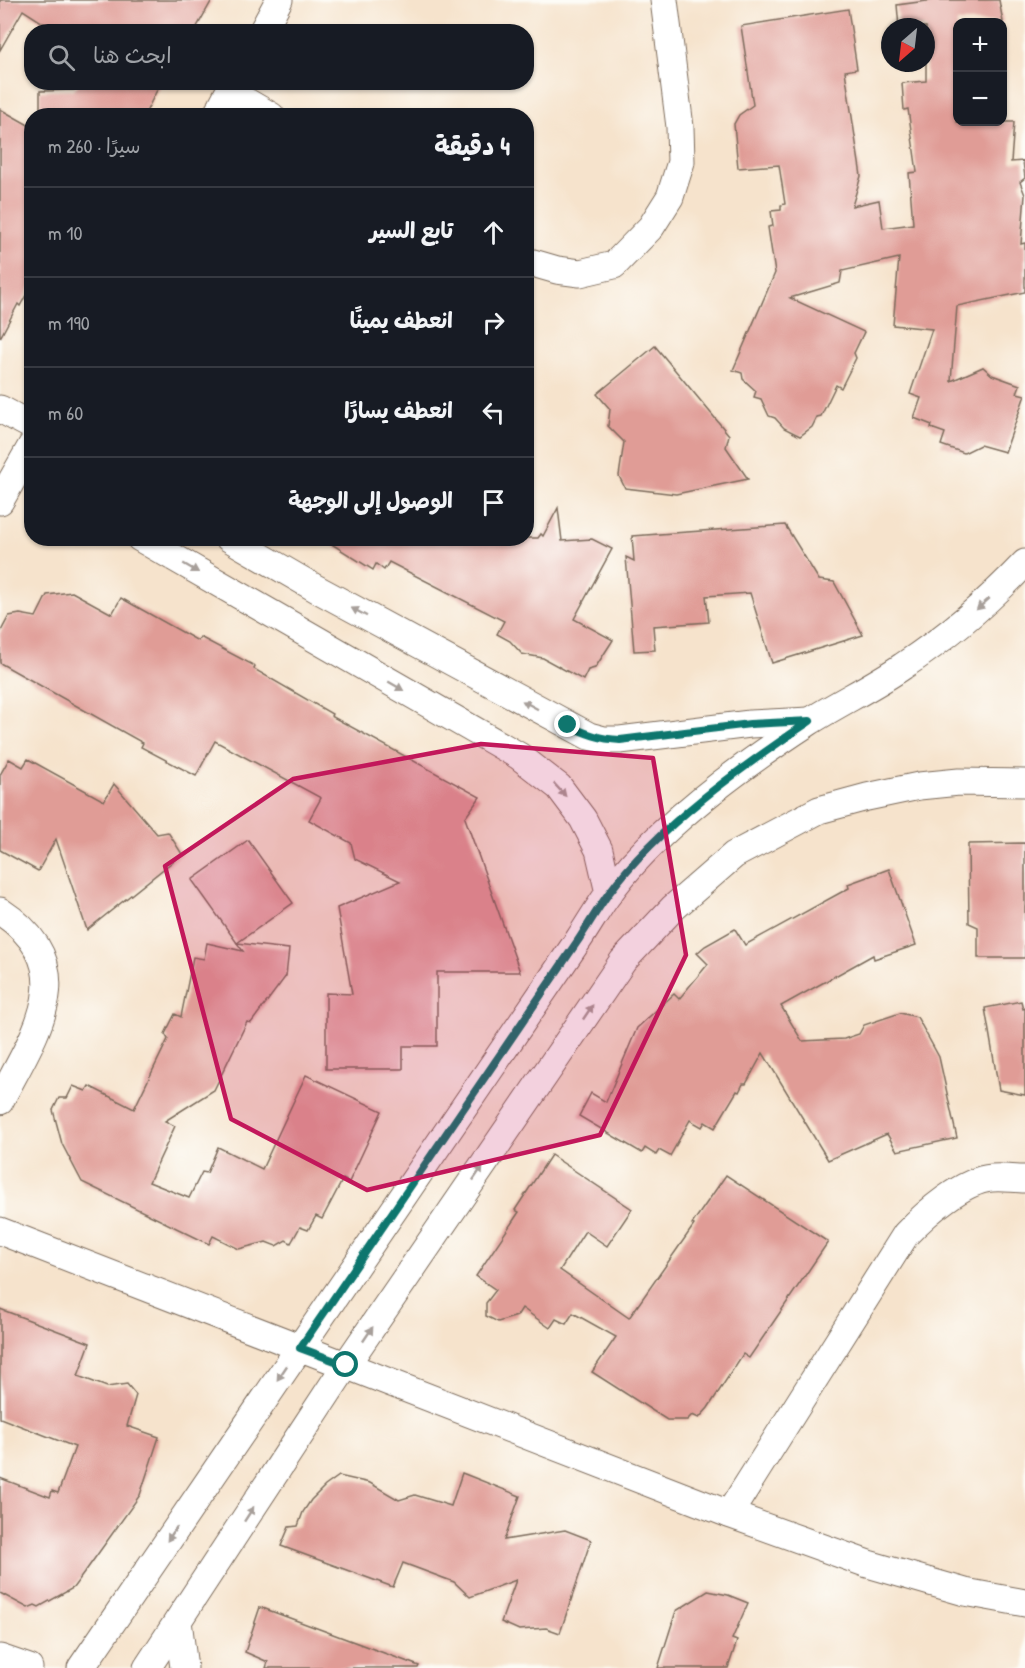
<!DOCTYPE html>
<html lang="ar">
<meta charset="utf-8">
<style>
:root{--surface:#171b24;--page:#242831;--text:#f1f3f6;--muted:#9ea1a6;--line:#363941}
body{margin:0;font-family:"Patrick Hand","Playpen Sans Arabic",sans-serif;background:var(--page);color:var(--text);direction:rtl}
.controls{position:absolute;right:18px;top:18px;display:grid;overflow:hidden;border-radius:12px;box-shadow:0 2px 4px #0004}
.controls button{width:54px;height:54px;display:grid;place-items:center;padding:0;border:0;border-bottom:2px solid var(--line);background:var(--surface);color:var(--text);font:30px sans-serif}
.compass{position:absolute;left:881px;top:18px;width:54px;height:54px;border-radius:50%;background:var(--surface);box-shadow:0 2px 4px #0004;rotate:208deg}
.stop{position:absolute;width:18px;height:18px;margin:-14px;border:4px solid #0f766e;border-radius:50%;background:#fff}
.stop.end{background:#0f766e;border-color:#fff;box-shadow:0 2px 6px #0008}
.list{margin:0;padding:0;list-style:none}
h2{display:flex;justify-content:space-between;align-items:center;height:78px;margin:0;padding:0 24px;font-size:26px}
h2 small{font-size:20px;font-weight:400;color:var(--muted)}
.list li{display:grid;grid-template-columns:39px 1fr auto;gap:18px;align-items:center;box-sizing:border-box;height:90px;padding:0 24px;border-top:2px solid var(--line)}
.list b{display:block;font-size:22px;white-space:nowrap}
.list em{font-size:20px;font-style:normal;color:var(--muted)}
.icon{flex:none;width:33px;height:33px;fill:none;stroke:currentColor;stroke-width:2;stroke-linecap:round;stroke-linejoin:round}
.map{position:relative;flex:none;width:1025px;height:1668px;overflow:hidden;direction:ltr}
.search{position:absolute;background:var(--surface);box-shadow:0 2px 4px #0004;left:24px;top:24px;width:510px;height:66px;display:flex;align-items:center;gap:15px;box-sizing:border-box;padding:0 21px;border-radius:24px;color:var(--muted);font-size:22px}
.panel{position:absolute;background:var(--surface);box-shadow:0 2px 4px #0004;left:24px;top:108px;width:510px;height:438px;border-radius:24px;direction:rtl}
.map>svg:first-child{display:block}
.building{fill:#e09c96}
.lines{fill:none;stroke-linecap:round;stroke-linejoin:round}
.minor-casing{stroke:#7c6b5b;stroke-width:29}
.minor{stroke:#fff;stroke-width:27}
.oneway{fill:#a79f9a}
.route{stroke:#0f766e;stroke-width:8}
.marked{fill:#c2185b;fill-opacity:0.2;stroke:#c2185b;stroke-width:4.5;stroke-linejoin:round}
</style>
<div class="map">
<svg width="1025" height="1668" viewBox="0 0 1025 1668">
<rect width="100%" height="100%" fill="#fdfcf7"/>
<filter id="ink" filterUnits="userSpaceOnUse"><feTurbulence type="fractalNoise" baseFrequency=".0167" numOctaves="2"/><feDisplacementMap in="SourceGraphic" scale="12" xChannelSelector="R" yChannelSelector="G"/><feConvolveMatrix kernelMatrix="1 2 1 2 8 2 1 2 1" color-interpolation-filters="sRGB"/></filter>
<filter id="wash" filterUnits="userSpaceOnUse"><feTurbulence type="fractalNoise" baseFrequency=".008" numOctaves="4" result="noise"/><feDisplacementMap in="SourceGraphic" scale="24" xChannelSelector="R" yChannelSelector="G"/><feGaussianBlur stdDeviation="1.35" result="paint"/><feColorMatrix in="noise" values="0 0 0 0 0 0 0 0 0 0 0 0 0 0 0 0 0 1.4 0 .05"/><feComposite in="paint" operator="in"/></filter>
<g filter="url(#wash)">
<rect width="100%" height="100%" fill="#f6e3cc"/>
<g id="blocks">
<g class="building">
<polygon points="0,0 212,0 194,32 57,32 23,10 0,50"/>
<polygon points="934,0 999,0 1003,22 957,22 957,122 1014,122 1011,162 1023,161 1025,178 1020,182 1025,195 1021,244 1025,243 1025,292 957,306 951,381 983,367 992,375 1020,385 1017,393 1025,395 1005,452 980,445 964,453 941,445 945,433 931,428 932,425 914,418 921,398 910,394 932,329 893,325 899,258 842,271 840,283 790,298 864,332 854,353 856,358 841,388 836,385 821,416 817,417 812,427 800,436 784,428 775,418 769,416 761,399 754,397 756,391 743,379 742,373 733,370 775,273 768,227 773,226 771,211 781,210 781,205 785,204 779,165 738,168 734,124 739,115 753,105 741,26 848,9 857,69 845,71 861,176 852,206 879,200 883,228 913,224 909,173 917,172 908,109 904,110 902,83 926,81 926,27 899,27 897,5"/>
<polygon points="79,82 161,82 144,116 40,116 40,91 74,90"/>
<polygon points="0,109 32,127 32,284 20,306 18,304 0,338"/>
<polygon points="655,346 729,435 726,447 748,479 676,494 625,488 619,476 624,442 608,426 610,409 597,394"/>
<polygon points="558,508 562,541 592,539 612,549 574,619 613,640 595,668 588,670 583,680 543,658 522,654 510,641 497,634 504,621 389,562 384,570 376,564 373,570 322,538 538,538 541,534 543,536"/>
<polygon points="785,525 819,580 834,582 863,635 772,663 750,593 706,596 709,622 653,626 655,650 634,651 626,557 634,561 632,536"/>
<polygon points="72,592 112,614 121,598 198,641 200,637 255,666 254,669 332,714 331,716 480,797 465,818 520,972 437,972 437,1046 403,1046 403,1069 326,1069 326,993 352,994 337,908 400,881 355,859 351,843 309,820 321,798 215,741 196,776 141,747 143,743 0,663 0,633 9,616 20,614 36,617 47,595"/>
<polygon points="9,759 23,767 28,759 104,801 114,784 157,834 168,832 182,854 87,930 56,839 38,871 0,850 0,775"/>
<polygon points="248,840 293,903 237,943 192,880"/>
<polygon points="1025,843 1025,958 978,958 978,927 969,923 968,844"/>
<polygon points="889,869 916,945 874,959 873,955 781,1006 802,1041 844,1039 859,1034 864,1025 900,1013 917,1017 939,1057 957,1138 897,1151 887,1134 828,1160 763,1053 746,1084 743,1084 739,1092 737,1091 715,1128 705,1122 702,1127 690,1120 670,1156 659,1150 656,1155 645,1148 642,1153 579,1116 591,1093 606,1102 637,1028 674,994 679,999 708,964 697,953 705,946 735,929 745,945 849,888 848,884"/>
<polygon points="207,943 243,951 237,943 289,949 286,976 251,1023 247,1022 214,1090 165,1121 175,1126 149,1182 189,1198 202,1172 207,1173 218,1147 262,1169 306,1075 382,1111 349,1182 343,1179 322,1219 316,1216 308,1230 300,1227 291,1243 286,1240 276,1246 266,1242 239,1249 213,1236 209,1244 82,1182 62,1144 53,1110 59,1098 67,1098 73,1086 86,1091 89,1086 134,1109 168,1039 165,1034 175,1014 181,1017 193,957 204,959"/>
<polygon points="1021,1001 1023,1009 1025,1008 1025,1095 999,1090 985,1008"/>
<polygon points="551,1155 632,1209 607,1246 585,1231 560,1270 629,1318 694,1225 692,1224 726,1175 828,1242 749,1358 743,1354 708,1408 699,1418 692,1415 687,1420 667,1420 592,1372 616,1337 573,1313 566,1324 556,1319 550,1328 522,1308 517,1316 498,1322 486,1316 486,1303 496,1290 476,1276 519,1212 515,1210"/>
<polygon points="0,1309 90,1343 78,1376 107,1387 127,1384 136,1395 127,1426 159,1437 140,1495 87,1569 73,1588 39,1607 35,1605 28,1608 0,1593 0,1478 50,1497 52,1491 58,1493 75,1447 0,1418"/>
<polygon points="462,1473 520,1496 504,1540 565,1530 591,1540 560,1633 546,1628 519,1630 501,1622 516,1580 470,1597 454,1582 403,1563 393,1587 281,1546 289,1527 298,1526 303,1512 311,1500 325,1486 339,1476 370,1483 399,1500 415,1495 451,1506"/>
<polygon points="708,1591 728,1595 748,1603 732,1639 737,1641 728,1668 658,1668 676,1611"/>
<polygon points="260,1607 419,1666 418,1668 266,1668 268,1662 245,1652"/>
</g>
</g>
</g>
<g filter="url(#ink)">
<use href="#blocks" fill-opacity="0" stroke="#7c6b5b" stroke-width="1.5"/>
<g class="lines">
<g class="minor-casing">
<g id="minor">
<polyline points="262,32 279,0"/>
<polyline points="230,92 271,116"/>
<polyline points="216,116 234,82"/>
<polyline points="526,261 557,270 580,273 614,265 651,227 670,197 681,162 680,127 664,0"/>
<polyline points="0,409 32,426"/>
<polyline points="0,501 32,445"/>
<polyline points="140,538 519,756 559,787 583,819 599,850 609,893"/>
<polyline points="229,538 317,589 589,736 604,740 620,740 750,724 809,721"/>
<path d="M 0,911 C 85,967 35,1033 0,1101"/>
<polyline points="0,1231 729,1514 868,1564 965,1592 1025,1603"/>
<path d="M 729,1514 L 906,1234 C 925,1214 963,1180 992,1178 C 1003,1177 1014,1179 1025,1179"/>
<polyline points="178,1621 184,1668"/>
<polyline points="0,1658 29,1668"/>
<path d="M 81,1668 L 579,939 C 589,924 598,908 609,893 C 655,829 743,765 809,722 C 840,702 873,687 903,666 C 947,637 989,601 1025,563"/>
<polyline points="147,1668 346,1365 623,961 673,908 734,855 819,810 867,797 919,786 959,782 1025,783"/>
</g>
</g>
<use href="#minor" class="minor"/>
</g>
<defs><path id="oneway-solid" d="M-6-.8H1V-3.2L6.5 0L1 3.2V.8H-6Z" transform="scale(1.5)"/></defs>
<g class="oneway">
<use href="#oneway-solid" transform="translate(191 568) rotate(30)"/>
<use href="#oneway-solid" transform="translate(983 604) rotate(139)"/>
<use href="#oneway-solid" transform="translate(359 612) rotate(-152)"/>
<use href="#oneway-solid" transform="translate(396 686) rotate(30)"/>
<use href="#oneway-solid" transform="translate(530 705) rotate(-152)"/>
<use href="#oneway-solid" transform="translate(560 790) rotate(47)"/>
<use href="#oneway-solid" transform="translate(588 1012) rotate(-56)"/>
<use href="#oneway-solid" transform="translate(478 1173) rotate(-56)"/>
<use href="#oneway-solid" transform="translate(368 1334) rotate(-56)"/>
<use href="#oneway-solid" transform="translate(282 1373) rotate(124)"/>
<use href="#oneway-solid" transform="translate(249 1514) rotate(-57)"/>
<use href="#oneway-solid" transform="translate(172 1534) rotate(124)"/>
</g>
</g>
<g class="lines" filter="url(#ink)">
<path class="route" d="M 346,1365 L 300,1348 L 579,939 C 589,924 598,908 609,893 C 658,826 742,767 810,721 L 750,724 L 620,740 C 600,739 586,734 568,725"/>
</g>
<path class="marked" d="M 481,744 L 653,758 L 686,955 L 600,1135 L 367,1190 L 231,1119 L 165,866 L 293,779 Z"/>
</svg>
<div class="controls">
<button>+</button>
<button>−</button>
</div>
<svg class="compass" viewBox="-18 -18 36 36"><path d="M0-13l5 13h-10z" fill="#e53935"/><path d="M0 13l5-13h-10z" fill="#9ea1a6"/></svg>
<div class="stop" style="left:346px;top:1365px"></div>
<div class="stop end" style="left:568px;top:725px"></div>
<div class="search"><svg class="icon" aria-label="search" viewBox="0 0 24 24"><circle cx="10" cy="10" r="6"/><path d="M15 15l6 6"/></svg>ابحث هنا</div>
<section class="panel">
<h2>4 دقيقة<small>سيرًا · 260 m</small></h2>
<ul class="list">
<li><svg class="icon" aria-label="ahead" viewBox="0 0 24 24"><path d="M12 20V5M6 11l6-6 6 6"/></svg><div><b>تابع السير</b></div><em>10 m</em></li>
<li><svg class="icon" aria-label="right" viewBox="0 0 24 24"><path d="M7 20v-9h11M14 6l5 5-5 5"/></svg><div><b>انعطف يمينًا</b></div><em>190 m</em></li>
<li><svg class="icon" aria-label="left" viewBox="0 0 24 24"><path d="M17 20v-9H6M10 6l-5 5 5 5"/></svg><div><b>انعطف يسارًا</b></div><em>60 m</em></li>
<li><svg class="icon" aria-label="arrive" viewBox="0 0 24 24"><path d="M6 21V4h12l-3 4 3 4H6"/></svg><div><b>الوصول إلى الوجهة</b></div></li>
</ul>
</section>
</div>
